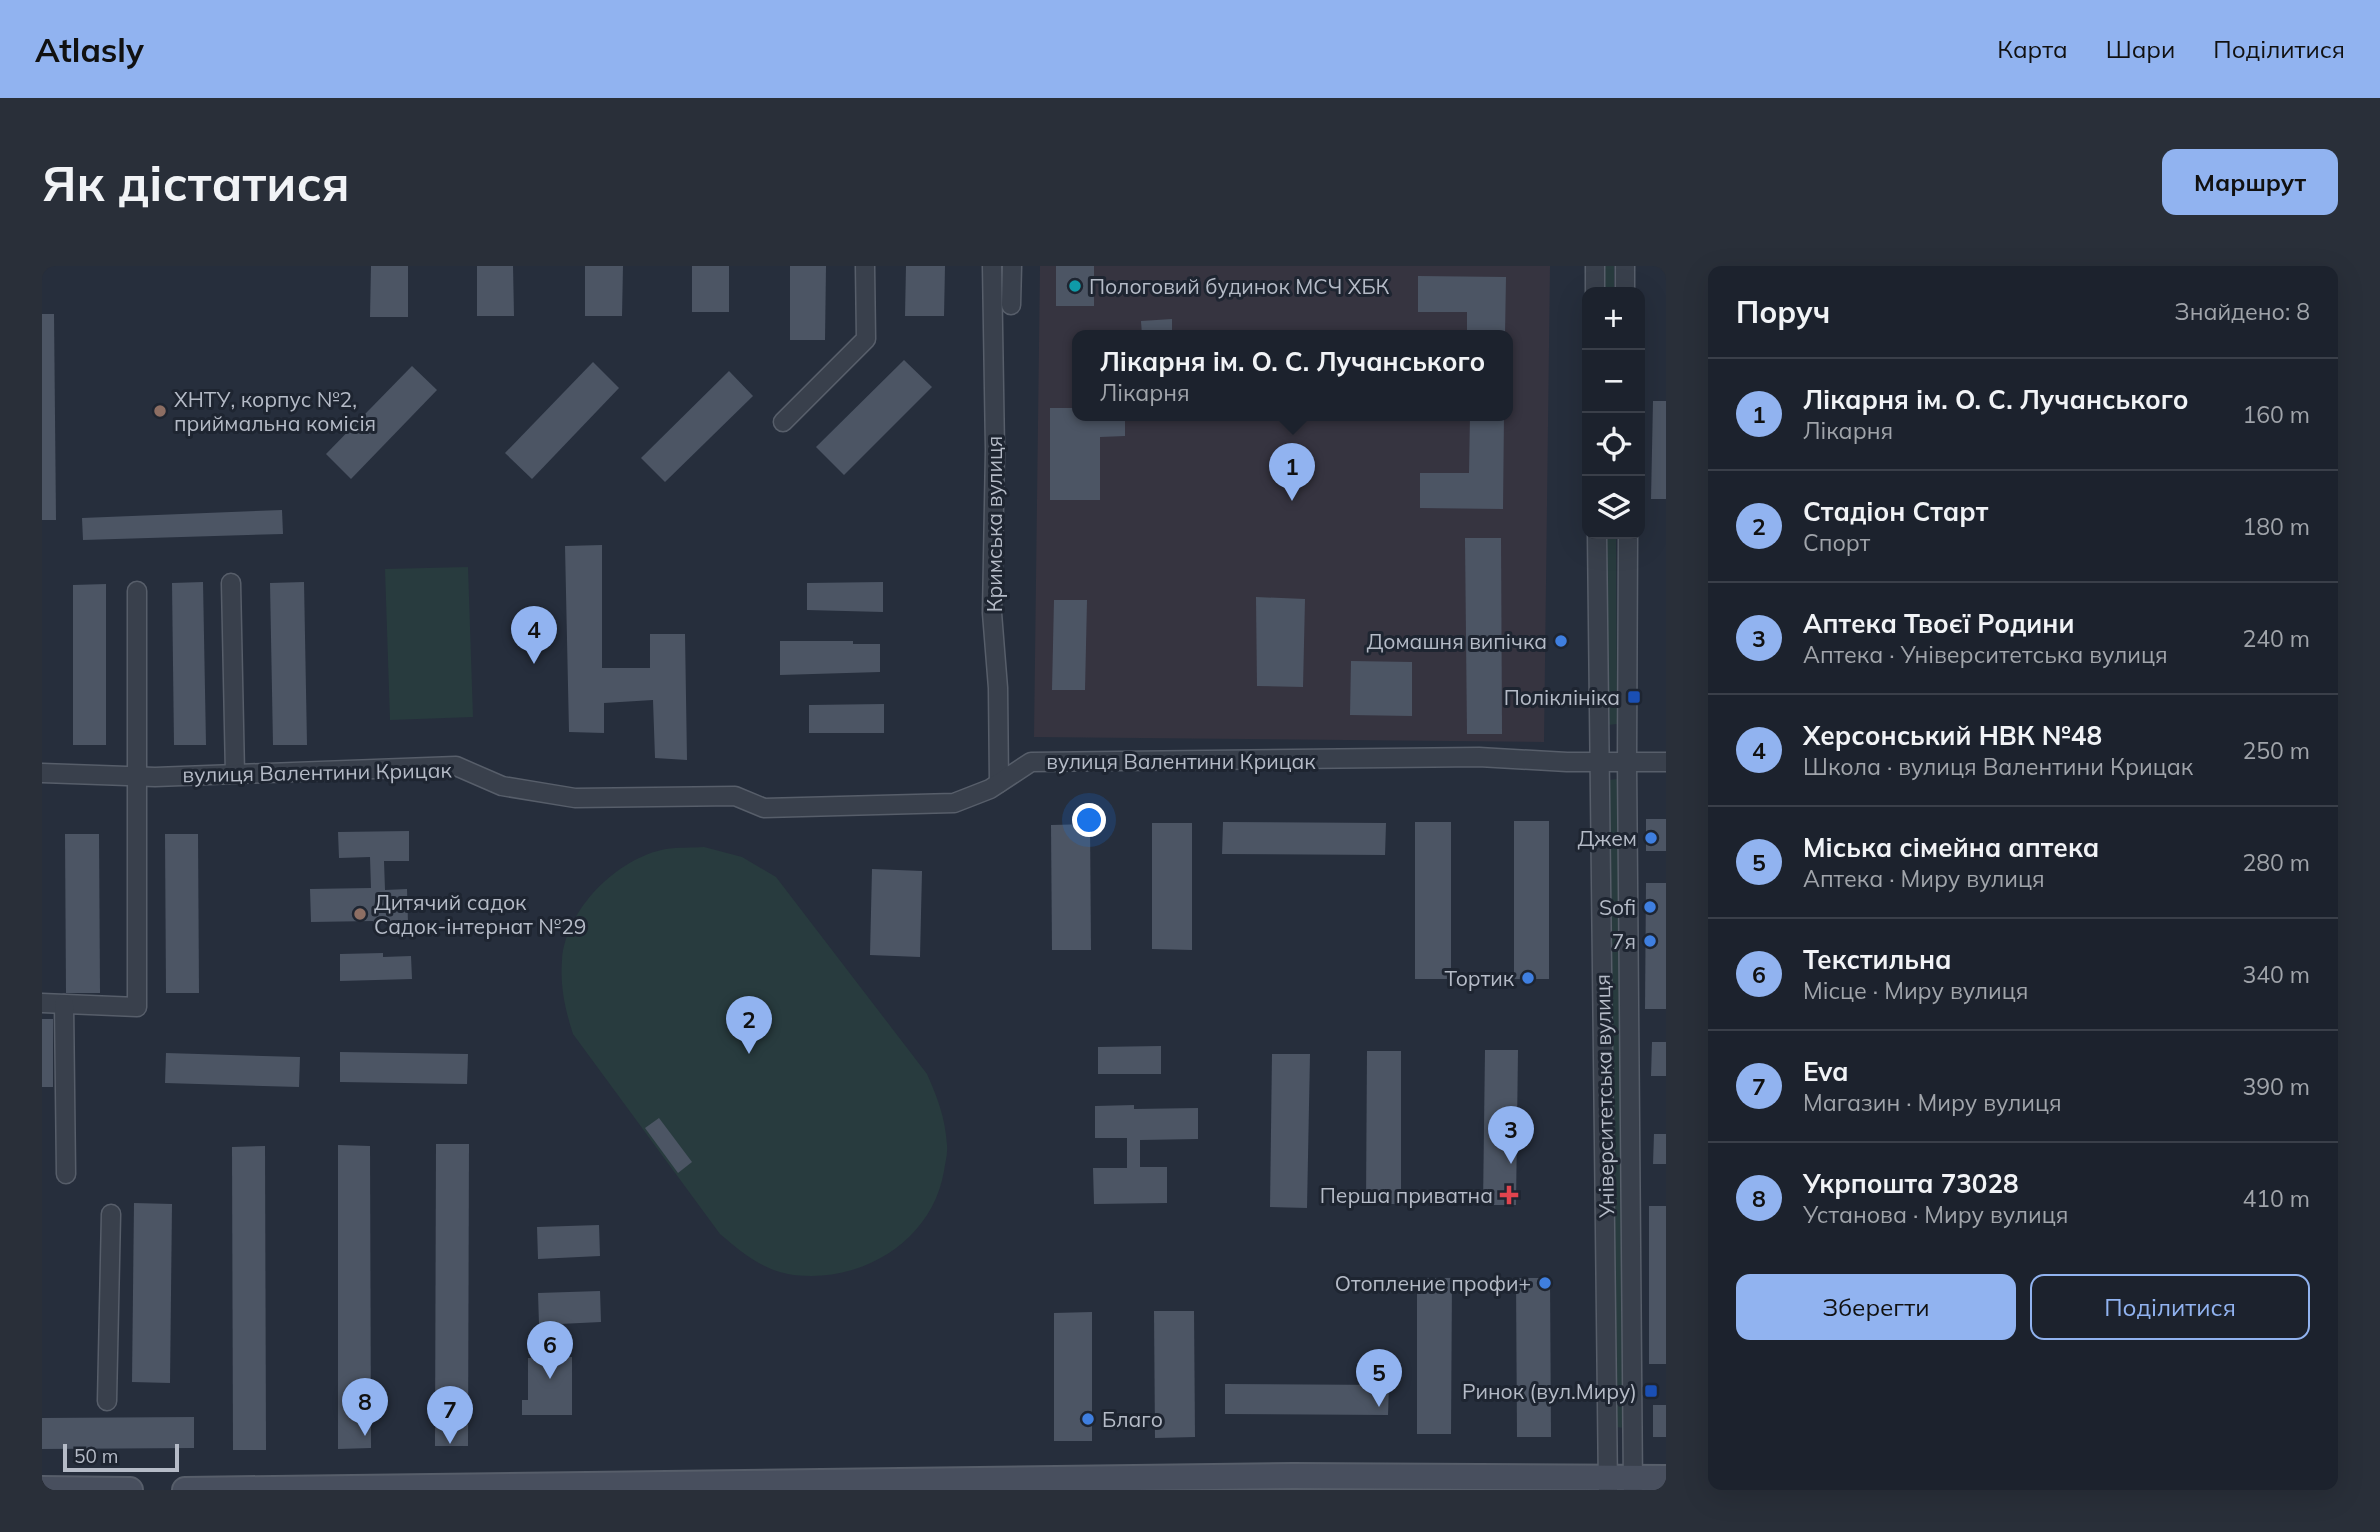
<!DOCTYPE html>
<html lang="uk">
<meta charset="utf-8">
<style>
:root{--surface:#1c222d;--page:#292f39;--text:#f1f3f6;--muted:#a0a4aa;--line:#3a3f49;--accent:#91b3f0}
body{margin:0;font-family:Mulish,sans-serif;background:var(--page);color:var(--text)}
.controls{position:absolute;right:21px;top:21px;display:grid;overflow:hidden;border-radius:14px;box-shadow:0 7px 28px #0002}
.controls button{width:63px;height:63px;display:grid;place-items:center;padding:0;border:0;border-bottom:2px solid var(--line);background:var(--surface);color:var(--text);font:35px sans-serif}
.scale{position:absolute;left:21px;bottom:18px;width:116px;box-sizing:border-box;padding-left:7px;border:4px solid #b5bbc7;border-top:0;font-size:19px;line-height:24px;white-space:nowrap;color:#b5bbc7;-webkit-text-stroke:5px #1e2531;paint-order:stroke}
.you{position:absolute;left:1048px;top:555px;width:24px;height:24px;margin:-18px;border:5px solid #fff;border-radius:50%;background:#1a73e8;box-shadow:0 0 0 10px #1a73e833}
.badge{display:grid;place-items:center;width:46px;height:46px;border-radius:50%;background:var(--accent);color:#111;font-size:23px;font-weight:700}
.pin{position:absolute;translate:-50% -58px;filter:drop-shadow(0 2px 4px #0008)}
.pin::after{content:'';position:absolute;top:37px;width:24px;height:21px;background:inherit;clip-path:polygon(0 0,100% 0,50% 100%)}
.popup{position:absolute;left:1030px;top:64px;width:441px;height:91px;box-sizing:border-box;display:grid;place-content:center;border-radius:14px;background:var(--surface);filter:drop-shadow(0 2px 5px #0005);font-size:23px;white-space:nowrap;color:var(--muted)}
.popup b{font-size:26px;color:var(--text)}
.popup::after{content:'';position:absolute;left:50%;top:100%;margin-left:-14px;border:14px solid transparent;border-top-color:var(--surface)}
.list{margin:0;padding:0;list-style:none}
h2{display:flex;justify-content:space-between;align-items:center;height:91px;margin:0;padding:0 28px;font-size:30px}
h2 small{font-size:23px;font-weight:400;color:var(--muted)}
.list li{display:grid;grid-template-columns:46px 1fr auto;gap:21px;align-items:center;box-sizing:border-box;height:112px;padding:0 28px;border-top:2px solid var(--line)}
.list b{display:block;font-size:26px;white-space:nowrap}
.list p{margin:0;font-size:23px;white-space:nowrap;color:var(--muted)}
.list em{font-size:23px;font-style:normal;color:var(--muted)}
.actions{display:flex;gap:14px;padding:21px 28px}
.actions a{flex:1;padding:16px 0;border:2px solid var(--accent);border-radius:14px;text-align:center;font-size:24px;color:var(--accent)}
.actions .main{background:var(--accent);color:#111}
.icon{flex:none;width:38px;height:38px;fill:none;stroke:currentColor;stroke-width:2;stroke-linecap:round;stroke-linejoin:round}
.map{position:relative;flex:none;width:1624px;height:1224px;overflow:hidden;border-radius:14px}
header{display:flex;align-items:center;gap:42px;box-sizing:border-box;height:98px;padding:0 35px;background:var(--accent);color:#111}
header strong{font-size:33px}
nav{display:flex;gap:38px;margin-inline-start:auto;font-size:24px}
.intro{display:flex;align-items:center;justify-content:space-between;box-sizing:border-box;height:168px;padding:0 42px}
h1{margin:0;font-size:49px}
.button{padding:18px 32px;border-radius:14px;background:var(--accent);color:#111;font-size:24px;font-weight:700}
main{display:flex;gap:42px;padding:0 42px}
aside{flex:1;background:var(--surface);border-radius:14px;box-shadow:0 7px 28px #0002}
.map>svg:first-child{display:block}
.medical{fill:#363440;fill-rule:evenodd}
.green{fill:#283b3e}
.building{fill:#4c5564}
.lines{fill:none;stroke-linecap:round;stroke-linejoin:round}
.street-casing{stroke:#575e6a;stroke-width:21}
.secondary-casing{stroke:#575e6a;stroke-width:28}
.street{stroke:#39404c;stroke-width:18}
.secondary{stroke:#484f5e;stroke-width:24}
.culture-dot{fill:#0f9aa8;stroke:#1e2531;stroke-width:2.5}
.education-dot{fill:#8d6e63;stroke:#1e2531;stroke-width:2.5}
.shop-dot{fill:#3f7fe0;stroke:#1e2531;stroke-width:2.5}
.transit-dot{fill:#1a4fb4;stroke:#1e2531;stroke-width:2.5}
.health-dot{fill:#e0444e;stroke:#1e2531;stroke-width:2.5}
.labels{text-anchor:middle;dominant-baseline:central;stroke-width:6;stroke-linejoin:round;paint-order:stroke}
.poi-label{font-size:21px;fill:#b5bbc7;stroke:#1e2531;text-anchor:end}
.street-label{font-size:21px;fill:#b5bbc7;stroke:#1e2531}
</style>
<header>
<strong>Atlasly</strong>
<nav><a>Карта</a><a>Шари</a><a>Поділитися</a></nav>
</header>
<div class="intro"><h1>Як дістатися</h1><a class="button">Маршрут</a></div>
<main>
<div class="map">
<svg width="1624" height="1224" viewBox="0 0 1624 1224">
<rect width="100%" height="100%" fill="#262e3c"/>
<path class="medical" d="M 998,0 L 1508,0 L 1502,476 L 992,471 ZM 1035,69 L 1465,69 L 1465,149 L 1035,149 Z"/>
<g class="green">
<rect x="1561" y="0" width="11" height="26"/>
<polygon points="1563,268 1574,268 1575,458 1565,459"/>
<polygon points="426,301 431,451 348,454 343,303"/>
<polygon points="1576,513 1583,1162 1573,1161 1566,514"/>
<path d="M 662,581 L 700,591 L 734,611 L 885,808 C 896,833 903,851 905,879 C 906,888 903,897 902,905 C 890,977 815,1020 746,1008 C 719,1003 698,985 678,968 L 531,768 C 523,743 518,721 520,694 C 524,643 575,592 624,583 C 636,581 650,582 662,581 Z"/>
</g>
<g class="building">
<polygon points="329,0 366,0 366,51 328,51"/>
<polygon points="435,0 471,0 472,50 435,50"/>
<polygon points="543,0 581,0 580,50 543,50"/>
<rect x="650" y="0" width="37" height="46"/>
<polygon points="748,0 784,0 783,74 748,74"/>
<polygon points="864,0 903,0 902,50 863,50"/>
<rect x="1014" y="0" width="38" height="40"/>
<polygon points="1376,10 1464,11 1463,69 1425,69 1425,46 1376,46"/>
<polygon points="0,48 12,48 14,254 0,254"/>
<polygon points="1130,53 1130,69 1100,69 1099,55"/>
<polygon points="862,94 890,121 802,209 774,181"/>
<polygon points="551,96 577,122 490,213 463,187"/>
<polygon points="370,100 395,124 309,213 284,188"/>
<polygon points="687,105 711,130 623,216 599,192"/>
<polygon points="1611,135 1624,135 1624,233 1609,233"/>
<polygon points="1008,142 1035,142 1035,149 1083,149 1083,170 1058,171 1058,234 1008,234"/>
<polygon points="1428,149 1462,149 1461,243 1378,242 1378,207 1427,207"/>
<polygon points="240,244 241,268 41,274 40,252"/>
<polygon points="1423,272 1459,272 1460,468 1425,468"/>
<polygon points="560,279 560,402 608,402 608,368 643,368 645,494 613,492 611,434 562,437 562,467 527,466 523,280"/>
<polygon points="161,316 164,479 132,479 130,317"/>
<polygon points="262,316 265,479 231,479 228,317"/>
<polygon points="841,316 841,346 765,344 765,317"/>
<polygon points="64,318 64,479 31,479 31,319"/>
<polygon points="1214,331 1263,333 1261,421 1215,420"/>
<polygon points="1012,334 1045,334 1043,424 1010,424"/>
<polygon points="738,375 811,375 811,378 838,378 838,406 738,409"/>
<polygon points="1309,395 1370,396 1370,450 1308,449"/>
<polygon points="842,438 842,467 767,467 767,439"/>
<rect x="1604" y="553" width="20" height="32"/>
<rect x="1472" y="555" width="35" height="158"/>
<polygon points="1181,556 1344,557 1343,589 1180,588"/>
<rect x="1373" y="556" width="36" height="157"/>
<polygon points="1110,557 1150,557 1150,684 1110,683"/>
<polygon points="1048,558 1049,684 1010,684 1009,559"/>
<polygon points="367,565 367,595 342,595 343,624 365,623 366,657 331,658 331,655 269,656 268,623 329,622 328,591 297,592 296,566"/>
<polygon points="23,568 57,568 58,727 24,727"/>
<polygon points="123,568 156,568 157,727 124,727"/>
<polygon points="830,603 880,605 878,691 828,689"/>
<polygon points="1604,617 1624,617 1624,743 1603,743"/>
<polygon points="341,687 341,691 369,690 370,713 298,715 298,688"/>
<rect x="0" y="753" width="11" height="68"/>
<polygon points="1610,776 1624,776 1624,810 1609,810"/>
<polygon points="1119,780 1119,808 1056,808 1056,781"/>
<polygon points="1443,784 1476,784 1474,939 1441,939"/>
<polygon points="1325,785 1359,785 1359,938 1324,938"/>
<polygon points="298,786 426,788 425,818 298,816"/>
<polygon points="124,787 258,791 257,821 123,817"/>
<polygon points="1230,788 1268,788 1265,942 1228,941"/>
<polygon points="1092,839 1092,843 1156,842 1156,873 1098,874 1098,901 1125,901 1125,937 1052,938 1051,902 1085,902 1085,872 1053,872 1053,840"/>
<polygon points="617,852 650,896 636,907 603,862"/>
<polygon points="1612,868 1624,868 1624,898 1611,898"/>
<polygon points="394,878 427,878 426,1180 393,1180"/>
<polygon points="296,879 328,880 329,1182 296,1183"/>
<polygon points="223,880 224,1184 191,1184 190,881"/>
<polygon points="92,937 130,938 128,1117 90,1116"/>
<rect x="1607" y="940" width="17" height="158"/>
<polygon points="557,959 558,990 496,993 495,961"/>
<polygon points="1375,1012 1410,1012 1409,1168 1375,1168"/>
<polygon points="1474,1012 1508,1012 1509,1171 1475,1171"/>
<polygon points="558,1025 559,1056 497,1059 496,1027"/>
<polygon points="1112,1045 1152,1045 1153,1171 1113,1172"/>
<polygon points="1050,1046 1050,1175 1012,1175 1012,1047"/>
<polygon points="530,1091 530,1149 480,1149 480,1134 486,1134 486,1092"/>
<polygon points="1183,1118 1347,1119 1346,1149 1183,1148"/>
<rect x="1611" y="1139" width="13" height="32"/>
<polygon points="152,1151 152,1182 0,1183 0,1152"/>
</g>
<g class="lines">
<g class="street-casing">
<g id="street">
<polyline points="950,0 953,184 950,347 956,422 957,517"/>
<polyline points="1553,0 1553,26"/>
<polyline points="1583,0 1583,26"/>
<polyline points="969,39 970,0"/>
<polyline points="741,156 824,73 823,0"/>
<polyline points="1555,268 1566,1224"/>
<polyline points="1586,268 1585,496 1591,1223"/>
<polyline points="189,317 193,508"/>
<polyline points="0,507 113,511 414,500 460,520 533,532 693,530 722,542 912,537 948,523 989,496 1437,491 1525,496 1624,496"/>
<polyline points="0,737 95,741 95,325"/>
<polyline points="22,738 24,908"/>
<polyline points="65,1135 69,948"/>
</g>
</g>
<g class="secondary-casing">
<g id="secondary">
<polyline points="0,1223 88,1224"/>
<polyline points="143,1224 1251,1210 1624,1212"/>
</g>
</g>
<use href="#street" class="street"/>
<use href="#secondary" class="secondary"/>
</g>
<circle class="culture-dot" cx="1033" cy="20" r="7"/>
<g class="education-dot">
<circle cx="118" cy="145" r="7"/>
<circle cx="318" cy="648" r="7"/>
</g>
<g class="shop-dot">
<circle cx="1519" cy="375" r="7"/>
<circle cx="1609" cy="572" r="7"/>
<circle cx="1608" cy="641" r="7"/>
<circle cx="1608" cy="675" r="7"/>
<circle cx="1486" cy="712" r="7"/>
<circle cx="1503" cy="1017" r="7"/>
<circle cx="1046" cy="1153" r="7"/>
</g>
<g class="transit-dot">
<rect x="1585" y="424" width="14" height="14" rx="3.5"/>
<rect x="1602" y="1118" width="14" height="14" rx="3.5"/>
</g>
<path class="health-dot" d="M1463.5 918.5h7v7h7v7h-7v7h-7v-7h-7v-7h7z"/>
<g class="labels">
<g class="poi-label">
<text x="1047" y="20" text-anchor="start">Пологовий будинок МСЧ ХБК</text>
<text x="132" y="133" text-anchor="start">ХНТУ, корпус №2,<tspan x="132" dy="24">приймальна комісія</tspan></text>
<text x="1505" y="375">Домашня випічка</text>
<text x="1578" y="431">Поліклініка</text>
<text x="1595" y="572">Джем</text>
<text x="332" y="636" text-anchor="start">Дитячий садок<tspan x="332" dy="24">Садок-інтернат №29</tspan></text>
<text x="1594" y="641">Sofi</text>
<text x="1594" y="675">7я</text>
<text x="1472" y="712">Тортик</text>
<text x="1451" y="929">Перша приватна</text>
<text x="1489" y="1017">Отопление профи+</text>
<text x="1595" y="1125">Ринок (вул.Миру)</text>
<text x="1060" y="1153" text-anchor="start">Благо</text>
</g>
<g class="street-label">
<text transform="translate(952 258) rotate(-90)">Кримська вулиця</text>
<text x="1139" y="495">вулиця Валентини Крицак</text>
<text transform="translate(275 506) rotate(-1)">вулиця Валентини Крицак</text>
<text transform="translate(1562 830) rotate(-91)">Університетська вулиця</text>
</g>
</g>
</svg>
<div class="controls">
<button>+</button>
<button>−</button>
<button><svg class="icon" aria-label="locate" viewBox="0 0 24 24"><circle cx="12" cy="12" r="6"/><path d="M12 2v4M12 18v4M2 12h4M18 12h4"/></svg></button>
<button><svg class="icon" aria-label="layers" viewBox="0 0 24 24"><path d="M12 4l9 5-9 5-9-5zM3 14l9 5 9-5"/></svg></button>
</div>
<div class="scale">50 m</div>
<div class="you"></div>
<div class="pin badge" style="left:1250px;top:235px">1</div>
<div class="popup"><b>Лікарня ім. О. С. Лучанського</b>Лікарня</div>
<div class="pin badge" style="left:707px;top:788px">2</div>
<div class="pin badge" style="left:1469px;top:898px">3</div>
<div class="pin badge" style="left:492px;top:398px">4</div>
<div class="pin badge" style="left:1337px;top:1141px">5</div>
<div class="pin badge" style="left:508px;top:1113px">6</div>
<div class="pin badge" style="left:408px;top:1178px">7</div>
<div class="pin badge" style="left:323px;top:1170px">8</div>
</div>
<aside>
<h2>Поруч<small>Знайдено: 8</small></h2>
<ul class="list">
<li><span class="badge">1</span><div><b>Лікарня ім. О. С. Лучанського</b><p>Лікарня</p></div><em>160 m</em></li>
<li><span class="badge">2</span><div><b>Стадіон Старт</b><p>Спорт</p></div><em>180 m</em></li>
<li><span class="badge">3</span><div><b>Аптека Твоєї Родини</b><p>Аптека · Університетська вулиця</p></div><em>240 m</em></li>
<li><span class="badge">4</span><div><b>Херсонський НВК №48</b><p>Школа · вулиця Валентини Крицак</p></div><em>250 m</em></li>
<li><span class="badge">5</span><div><b>Міська сімейна аптека</b><p>Аптека · Миру вулиця</p></div><em>280 m</em></li>
<li><span class="badge">6</span><div><b>Текстильна</b><p>Місце · Миру вулиця</p></div><em>340 m</em></li>
<li><span class="badge">7</span><div><b>Eva</b><p>Магазин · Миру вулиця</p></div><em>390 m</em></li>
<li><span class="badge">8</span><div><b>Укрпошта 73028</b><p>Установа · Миру вулиця</p></div><em>410 m</em></li>
</ul>
<div class="actions"><a class="main">Зберегти</a><a>Поділитися</a></div>
</aside>
</main>
